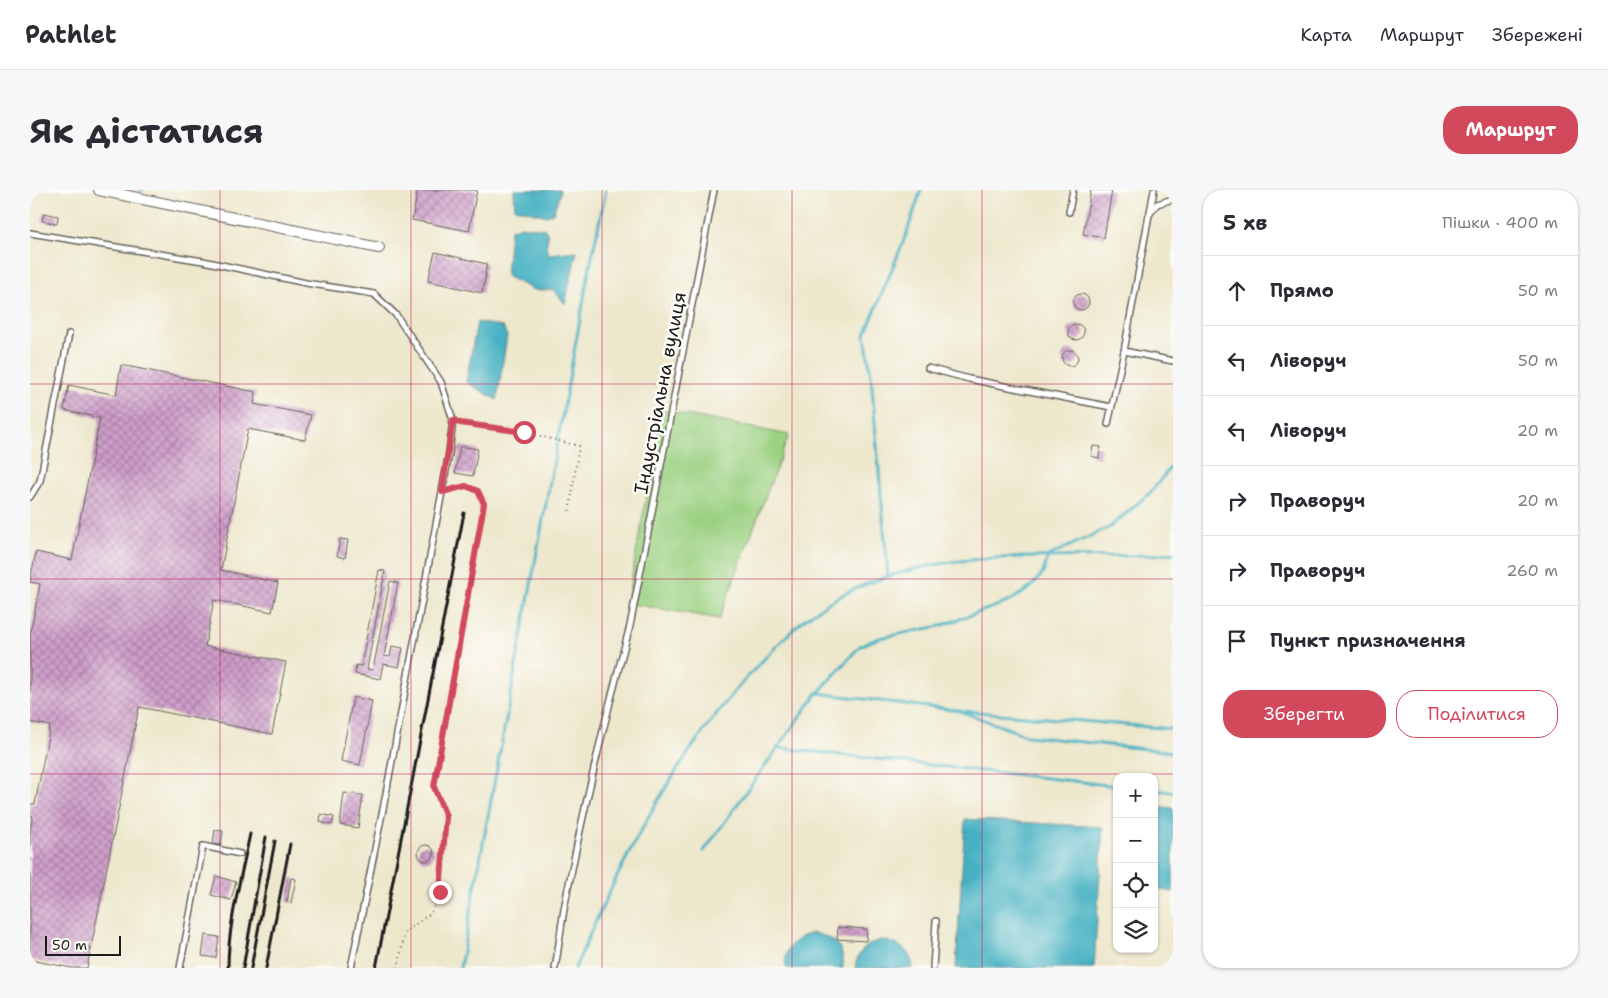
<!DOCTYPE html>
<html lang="uk">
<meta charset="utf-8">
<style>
:root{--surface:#fff;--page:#f7f7f7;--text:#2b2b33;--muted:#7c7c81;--line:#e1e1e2;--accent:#d1495b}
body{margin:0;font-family:"Shantell Sans",sans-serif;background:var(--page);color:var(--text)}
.controls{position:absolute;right:15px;bottom:15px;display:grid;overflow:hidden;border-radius:10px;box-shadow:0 1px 4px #0004}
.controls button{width:45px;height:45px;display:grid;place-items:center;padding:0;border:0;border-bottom:1px solid var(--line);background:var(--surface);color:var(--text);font:25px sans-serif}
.scale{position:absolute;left:15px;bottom:12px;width:76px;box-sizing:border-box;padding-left:5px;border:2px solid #1c1c1c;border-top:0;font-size:14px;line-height:18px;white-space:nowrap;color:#1c1c1c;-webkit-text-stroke:4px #fdfcf7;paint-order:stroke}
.stop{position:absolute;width:15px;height:15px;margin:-11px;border:4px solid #d1495b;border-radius:50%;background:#fff}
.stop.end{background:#d1495b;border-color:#fff;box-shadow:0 1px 5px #0008}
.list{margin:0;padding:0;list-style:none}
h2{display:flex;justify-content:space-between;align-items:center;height:65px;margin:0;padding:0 20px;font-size:21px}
h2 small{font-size:16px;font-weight:400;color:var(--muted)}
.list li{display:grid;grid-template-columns:32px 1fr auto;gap:15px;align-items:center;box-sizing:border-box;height:70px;padding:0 20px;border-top:1px solid var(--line)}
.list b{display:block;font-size:19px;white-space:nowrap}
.list em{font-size:16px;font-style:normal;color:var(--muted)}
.actions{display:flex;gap:10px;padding:15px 20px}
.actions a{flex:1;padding:11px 0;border:1px solid var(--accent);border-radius:20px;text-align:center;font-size:18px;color:var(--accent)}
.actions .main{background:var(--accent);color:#fff}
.icon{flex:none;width:28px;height:28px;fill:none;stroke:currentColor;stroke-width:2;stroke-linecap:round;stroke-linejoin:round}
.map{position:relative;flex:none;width:1143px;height:778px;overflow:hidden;border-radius:20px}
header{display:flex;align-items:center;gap:30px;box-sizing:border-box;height:70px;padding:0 25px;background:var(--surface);border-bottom:1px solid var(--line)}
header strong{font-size:24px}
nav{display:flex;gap:28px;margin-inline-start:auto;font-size:18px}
.intro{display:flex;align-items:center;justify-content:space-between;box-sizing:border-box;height:120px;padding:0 30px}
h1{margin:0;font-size:35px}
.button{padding:12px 22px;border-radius:20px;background:var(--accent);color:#fff;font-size:18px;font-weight:700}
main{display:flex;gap:30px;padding:0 30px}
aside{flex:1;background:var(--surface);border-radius:20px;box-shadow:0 1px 4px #0004}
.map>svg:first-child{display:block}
.green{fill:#9bd182;stroke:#5c764f}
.water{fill:#45b1c2;stroke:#30666f}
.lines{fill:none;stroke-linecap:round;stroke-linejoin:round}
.stream{stroke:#45b1c2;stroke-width:3}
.building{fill:url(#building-cross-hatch)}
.lane-casing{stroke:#65635a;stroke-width:8}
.street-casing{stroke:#65635a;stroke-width:12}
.path{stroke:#65635a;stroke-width:2;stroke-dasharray:1 4;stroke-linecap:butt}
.lane{stroke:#fff;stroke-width:5}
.street{stroke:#fff;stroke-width:10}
.rail{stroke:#1c1c1c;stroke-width:3}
.route{stroke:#d1495b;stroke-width:6}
.grid{fill:none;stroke:#c2185b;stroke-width:1;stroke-opacity:0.55}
.labels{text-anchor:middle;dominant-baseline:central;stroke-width:5;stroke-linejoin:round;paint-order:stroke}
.street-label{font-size:19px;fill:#1c1c1c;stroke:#fdfcf7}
</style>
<header>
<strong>Pathlet</strong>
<nav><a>Карта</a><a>Маршрут</a><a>Збережені</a></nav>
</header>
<div class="intro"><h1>Як дістатися</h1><a class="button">Маршрут</a></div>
<main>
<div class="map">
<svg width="1143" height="778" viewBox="0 0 1143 778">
<defs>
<pattern id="building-cross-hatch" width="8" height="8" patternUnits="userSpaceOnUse" patternTransform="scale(1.25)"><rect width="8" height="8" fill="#cf9eca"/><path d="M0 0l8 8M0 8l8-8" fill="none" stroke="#a780a3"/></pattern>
</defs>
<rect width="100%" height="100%" fill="#fdfcf7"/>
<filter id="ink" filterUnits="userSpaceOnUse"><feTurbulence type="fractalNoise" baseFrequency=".02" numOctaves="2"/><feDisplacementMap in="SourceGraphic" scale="10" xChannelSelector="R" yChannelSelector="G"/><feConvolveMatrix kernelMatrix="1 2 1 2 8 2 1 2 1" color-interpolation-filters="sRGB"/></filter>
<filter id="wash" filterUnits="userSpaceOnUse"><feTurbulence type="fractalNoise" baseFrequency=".0096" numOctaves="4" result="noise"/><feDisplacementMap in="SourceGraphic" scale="20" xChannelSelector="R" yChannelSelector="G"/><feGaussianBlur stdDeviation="1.12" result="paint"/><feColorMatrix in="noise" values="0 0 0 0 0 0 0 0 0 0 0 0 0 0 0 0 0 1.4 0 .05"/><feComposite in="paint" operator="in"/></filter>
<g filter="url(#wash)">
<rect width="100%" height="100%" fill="#ede7cc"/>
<polygon class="green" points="632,220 759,245 689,429 597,413"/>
<g class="water">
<path d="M 484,0 L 530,0 C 530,8 525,14 524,22 L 517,26 L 485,18 Z"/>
<polygon points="491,36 515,39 518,46 516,58 519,64 547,61 535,114 524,100 504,100 476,86 480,40"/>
<polygon points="447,132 473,137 477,146 467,210 436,192"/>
<polygon points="1124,616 1143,618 1143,702 1124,699"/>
<polygon points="935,629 1073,637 1064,778 926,778"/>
<path d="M 782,743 C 803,746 815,756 813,778 L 756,778 C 753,758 764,748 782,743 Z"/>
<path d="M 851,750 C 868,752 881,760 883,778 L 825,778 C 827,762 836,754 851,750 Z"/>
</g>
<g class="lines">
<g class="stream">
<polyline points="110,0 113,0"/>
<polyline points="858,386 841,186 835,145 876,45 891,0"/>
<polyline points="788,503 830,456 849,448 910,436 978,412 1000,398 1013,383 1018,366 1080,337 1120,303 1143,274"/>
<polyline points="936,521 1143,539"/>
<polyline points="749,558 1087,596"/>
<polyline points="1124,600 1143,602"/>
<polyline points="674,661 787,503 930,521 998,546 1143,562"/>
<polyline points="430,778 559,81 576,0"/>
<path d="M 545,778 C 593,666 652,551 739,464 C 753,450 766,434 783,423 C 823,394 873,379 922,372 C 995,362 1069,371 1143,363"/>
</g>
</g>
<g id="blocks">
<g class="building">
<polygon points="388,0 447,0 439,41 382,30"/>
<polygon points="1061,0 1082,0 1074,48 1053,44"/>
<polygon points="14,23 28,26 27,34 12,31"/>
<polygon points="405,62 457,74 455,84 456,84 452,103 398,91"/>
<circle cx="1051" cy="112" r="8"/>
<circle cx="1046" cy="142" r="8"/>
<circle cx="1040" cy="168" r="8"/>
<polygon points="91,175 226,202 224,214 281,225 275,250 218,239 191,380 248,393 242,422 184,410 175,456 256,472 242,544 109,517 57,778 42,778 0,770 0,639 3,626 0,626 0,614 5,614 20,536 0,532 0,445 10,394 0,392 0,390 6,362 42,370 70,228 34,220 39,195 86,205"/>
<polygon points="430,256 448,259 443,286 425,283"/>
<polygon points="1063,256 1071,257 1069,268 1061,266"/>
<polygon points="310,349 318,350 315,368 307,366"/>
<polygon points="349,380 355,381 337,479 343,480 360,391 368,393 354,466 360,467 362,456 373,458 369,477 353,474 350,489 325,484 326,475 331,476"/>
<polygon points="323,507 342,511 330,575 311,571"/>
<polygon points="314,603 333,605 328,638 310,635"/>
<polygon points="291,624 304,627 302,635 290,632"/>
<polygon points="185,640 193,641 191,655 183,654"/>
<circle cx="396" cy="663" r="8"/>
<polygon points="186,686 206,692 201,710 181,705"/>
<polygon points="261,688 266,689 261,713 257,712"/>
<polygon points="808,737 837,739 836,751 807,749"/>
<polygon points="175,745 189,747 186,768 172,766"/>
</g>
</g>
</g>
<g filter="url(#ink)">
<use href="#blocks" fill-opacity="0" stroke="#65635a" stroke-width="1"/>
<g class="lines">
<g class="lane-casing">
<g id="lane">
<polyline points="1039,22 1043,0"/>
<polyline points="1120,22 1124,0"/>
<polyline points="0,43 173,71 276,93 344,104 366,125 411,192 423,230 419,264 355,609 321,778"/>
<polyline points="1094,161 1143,171"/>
<polyline points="898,178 939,189 1081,217"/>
<polyline points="1078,234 1094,161 1119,25 1127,14 1143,9"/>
<polyline points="0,307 10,291 39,144"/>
<polyline points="150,778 173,656 210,664"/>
<path d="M 525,778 C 529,757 531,735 535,714 C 553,621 575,528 600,436 L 684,0"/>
<polyline points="903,778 906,731"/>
</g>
</g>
<g class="street-casing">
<polyline id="street" points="69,0 349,58"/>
</g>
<g class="path">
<polyline points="431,233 494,242 549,256 539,324"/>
<polyline points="368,778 375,742 401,723 410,702 416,626 404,597 454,313 448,301 436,296 419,300"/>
</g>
<use href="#lane" class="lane"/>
<use href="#street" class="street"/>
<g class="rail">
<path d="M 198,778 C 198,733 211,688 220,644"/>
<polyline points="213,778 236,647"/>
<polyline points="221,778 245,651"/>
<polyline points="236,778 260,654"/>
<polyline points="346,778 434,323"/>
</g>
</g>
</g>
<g class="lines" filter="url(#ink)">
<polyline class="route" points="410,702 416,626 404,597 454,314 448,301 436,296 412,302 423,230 430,233 494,242"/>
</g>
<path class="grid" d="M 190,0 L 190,778M 381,0 L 381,778M 572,0 L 572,778M 762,0 L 762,778M 952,0 L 952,778M 0,194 L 1143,194M 0,389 L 1143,389M 0,584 L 1143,584"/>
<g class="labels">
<g class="street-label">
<text transform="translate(630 203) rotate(-79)">Індустріальна вулиця</text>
</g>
</g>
</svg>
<div class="controls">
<button>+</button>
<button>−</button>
<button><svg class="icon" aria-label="locate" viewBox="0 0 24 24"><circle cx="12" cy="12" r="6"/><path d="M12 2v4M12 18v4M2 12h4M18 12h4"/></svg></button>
<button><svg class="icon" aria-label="layers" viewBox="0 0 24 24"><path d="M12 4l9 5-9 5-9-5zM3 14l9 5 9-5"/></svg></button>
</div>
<div class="scale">50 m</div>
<div class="stop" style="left:494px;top:242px"></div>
<div class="stop end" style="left:410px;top:702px"></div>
</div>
<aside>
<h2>5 хв<small>Пішки · 400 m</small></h2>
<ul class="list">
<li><svg class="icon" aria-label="ahead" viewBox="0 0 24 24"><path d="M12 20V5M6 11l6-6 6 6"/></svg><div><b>Прямо</b></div><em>50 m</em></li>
<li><svg class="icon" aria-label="left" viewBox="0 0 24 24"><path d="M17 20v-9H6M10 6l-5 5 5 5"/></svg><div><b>Ліворуч</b></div><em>50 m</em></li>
<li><svg class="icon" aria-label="left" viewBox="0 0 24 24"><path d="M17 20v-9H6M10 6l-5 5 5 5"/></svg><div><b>Ліворуч</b></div><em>20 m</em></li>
<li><svg class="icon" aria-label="right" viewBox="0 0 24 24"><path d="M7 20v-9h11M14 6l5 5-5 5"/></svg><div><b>Праворуч</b></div><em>20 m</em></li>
<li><svg class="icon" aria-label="right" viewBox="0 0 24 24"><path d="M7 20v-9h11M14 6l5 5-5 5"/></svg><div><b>Праворуч</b></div><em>260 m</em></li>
<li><svg class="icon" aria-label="arrive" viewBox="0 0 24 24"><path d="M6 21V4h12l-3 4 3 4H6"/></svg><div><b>Пункт призначення</b></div></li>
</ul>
<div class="actions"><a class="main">Зберегти</a><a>Поділитися</a></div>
</aside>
</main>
